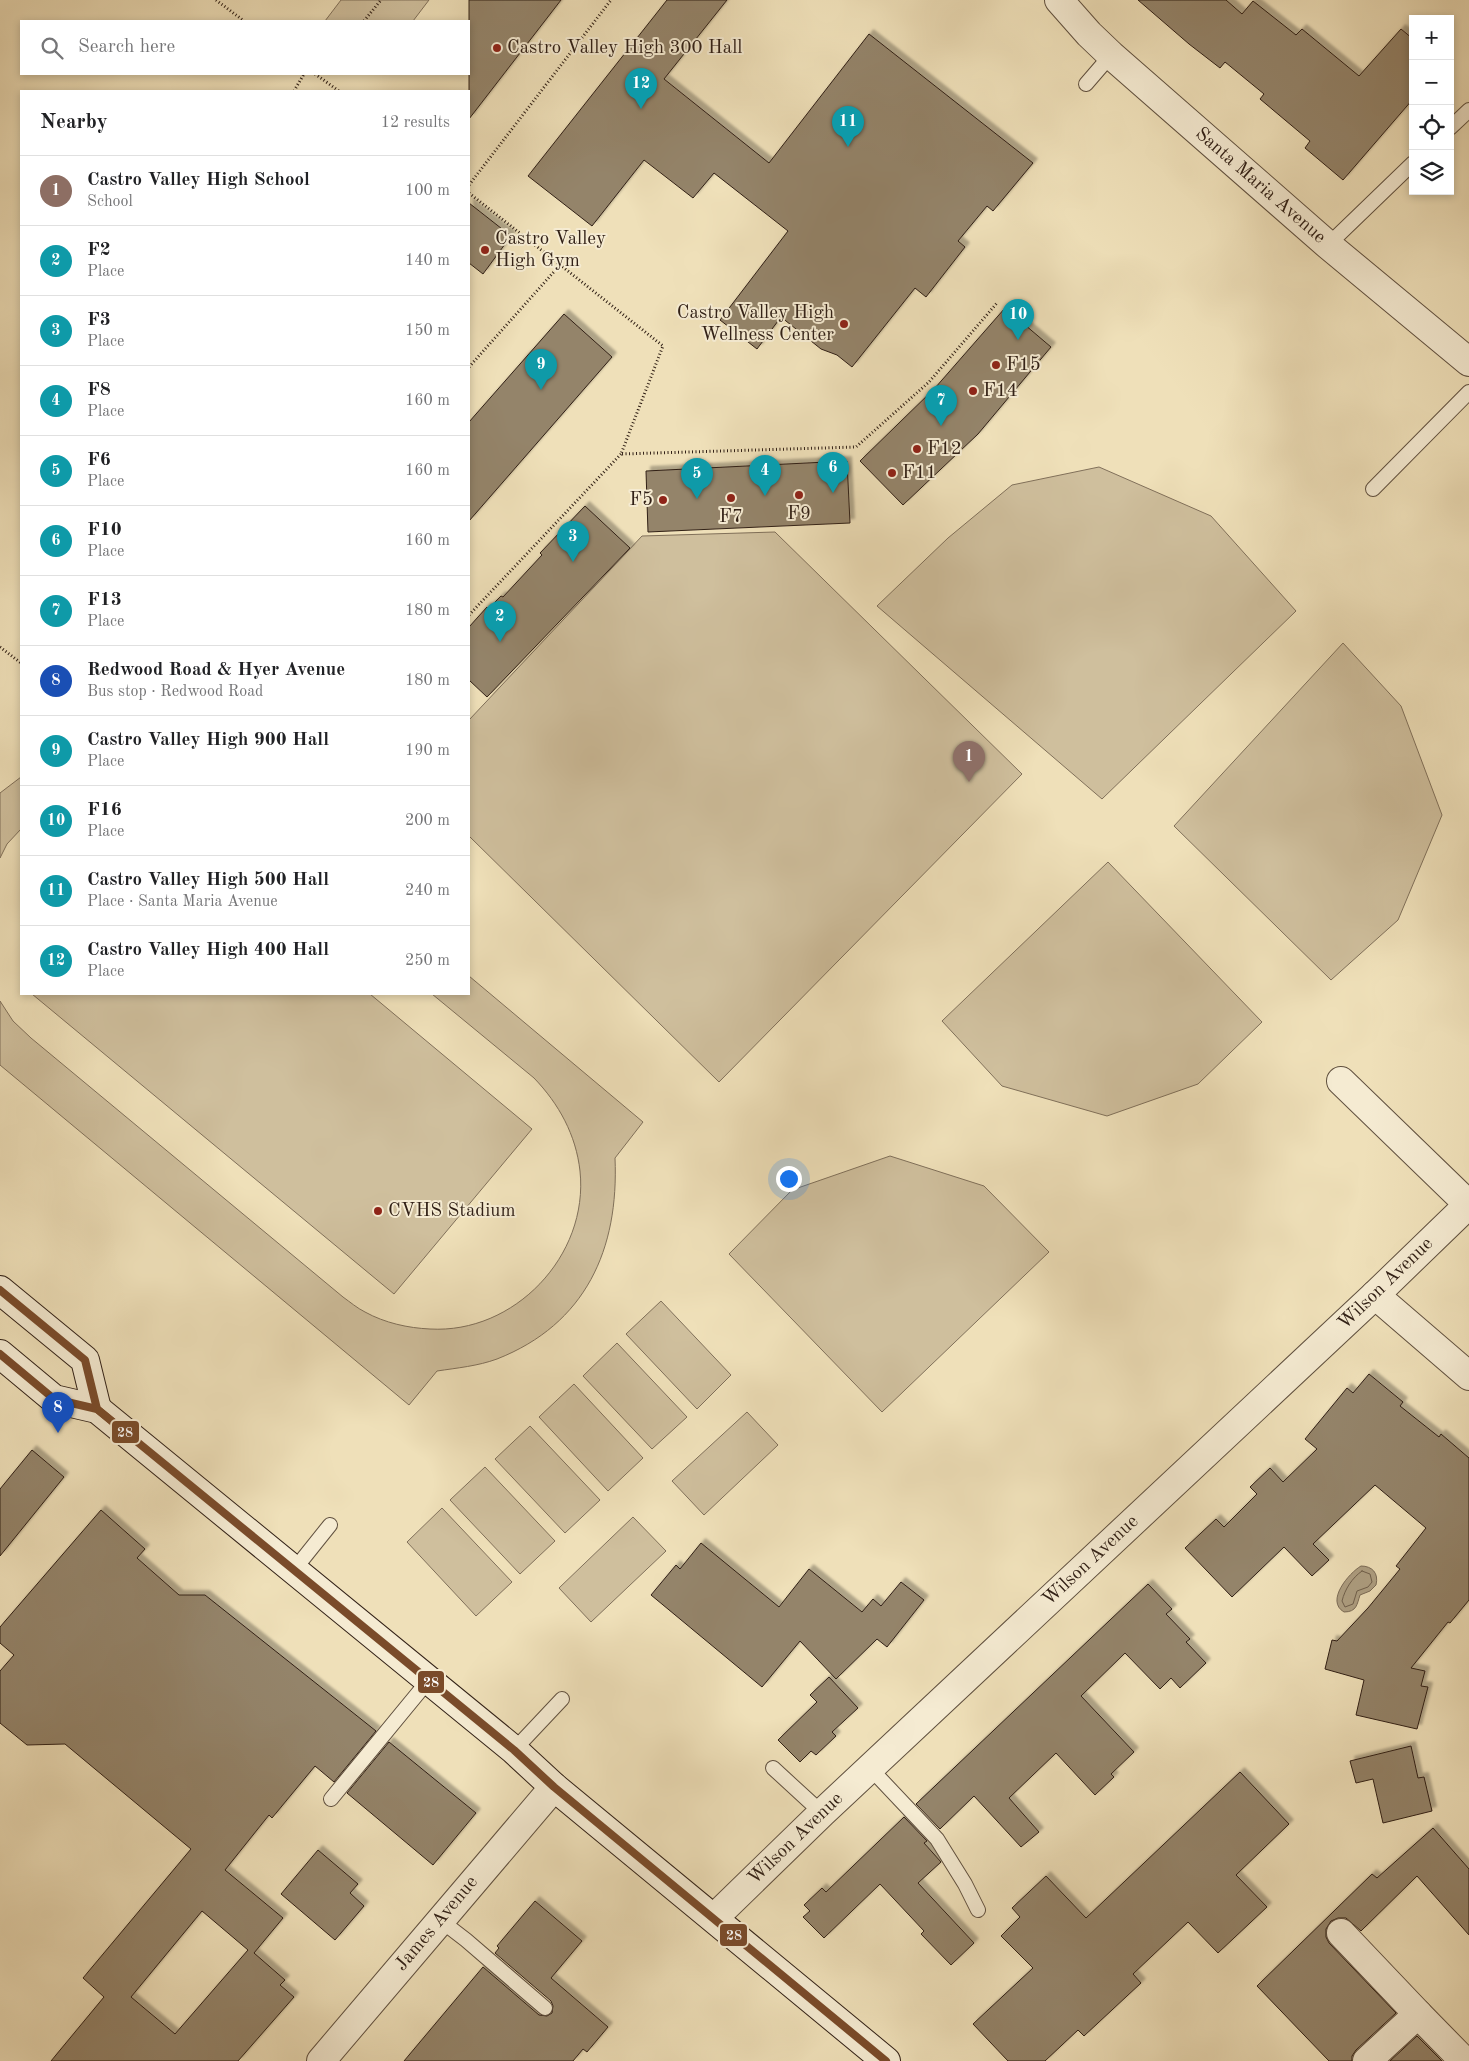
<!DOCTYPE html>
<meta charset="utf-8">
<style>
:root{--surface:#fff;--page:#f6f6f6;--text:#202124;--muted:#757577;--line:#e0e0e0;--accent:#ea580c}
body{margin:0;font-family:"Old Standard TT",serif;background:var(--page);color:var(--text)}
.controls{position:absolute;right:15px;top:15px;display:grid;overflow:hidden;border-radius:0px;box-shadow:0 2px 8px #0003}
.controls button{width:45px;height:45px;display:grid;place-items:center;padding:0;border:0;border-bottom:1px solid var(--line);background:var(--surface);color:var(--text);font:25px sans-serif}
.you{position:absolute;left:788px;top:1178px;width:18px;height:18px;margin:-12px;border:4px solid #fff;border-radius:50%;background:#1a73e8;box-shadow:0 0 0 8px #1a73e833}
.badge{display:grid;place-items:center;width:32px;height:32px;border-radius:50%;background:var(--accent);color:#fff;font-size:16px;font-weight:700}
.pin{position:absolute;translate:-50% -41px;filter:drop-shadow(0 1px 2px #0008)}
.pin::after{content:'';position:absolute;top:26px;width:18px;height:15px;background:inherit;clip-path:polygon(0 0,100% 0,50% 100%)}
.list{margin:0;padding:0;list-style:none}
h2{display:flex;justify-content:space-between;align-items:center;height:65px;margin:0;padding:0 20px;font-size:21px}
h2 small{font-size:16px;font-weight:400;color:var(--muted)}
.list li{display:grid;grid-template-columns:32px 1fr auto;gap:15px;align-items:center;box-sizing:border-box;height:70px;padding:0 20px;border-top:1px solid var(--line)}
.list b{display:block;font-size:19px;white-space:nowrap}
.list p{margin:0;font-size:16px;white-space:nowrap;color:var(--muted)}
.list em{font-size:16px;font-style:normal;color:var(--muted)}
.icon{flex:none;width:28px;height:28px;fill:none;stroke:currentColor;stroke-width:2;stroke-linecap:round;stroke-linejoin:round}
.map{position:relative;flex:none;width:1469px;height:2061px;overflow:hidden}
.search{position:absolute;background:var(--surface);box-shadow:0 2px 8px #0003;left:20px;top:20px;width:450px;height:55px;display:flex;align-items:center;gap:12px;box-sizing:border-box;padding:0 18px;border-radius:0px;color:var(--muted);font-size:19px}
.panel{position:absolute;background:var(--surface);box-shadow:0 2px 8px #0003;left:20px;top:90px;width:450px;height:905px;border-radius:0px}
.map>svg:first-child{display:block}
.green{fill:#cfbf9d;stroke:#80705a}
.water{fill:#ae9f82;stroke:#7c6c57}
.lines{fill:none;stroke-linecap:round;stroke-linejoin:round}
.shore{stroke:#70604c;stroke-width:1}
.building{fill:#94846b;stroke:#312016;fill-rule:evenodd;filter:url(#shadow)}
.service-casing{stroke:#60503f;stroke-width:16}
.minor-casing{stroke:#60503f;stroke-width:30}
.secondary-casing{stroke:#312016;stroke-width:30}
.path{stroke:#312016;stroke-width:3;stroke-dasharray:1 2.5;stroke-linecap:butt}
.service{stroke:#f5ebd2;stroke-width:14}
.minor{stroke:#f5ebd2;stroke-width:28}
.secondary{stroke:#f5ebd2;stroke-width:28}
.bus-1-casing{stroke:#f5ebd2;stroke-width:11}
.bus-1{stroke:#7a4b2a;stroke-width:8}
.poi-dot{fill:#8f2418;stroke:#f5ebd2;stroke-width:2}
.labels{text-anchor:middle;dominant-baseline:central;stroke-width:4;stroke-linejoin:round;paint-order:stroke}
.poi-label{font-size:19px;fill:#312016;stroke:#f5ebd2;text-anchor:start}
.street-label{font-size:19px;fill:#312016;stroke:#f5ebd2}
.line-badge{stroke:#f5ebd2;stroke-width:2}
.badge-label{font-size:14px;text-anchor:middle;font-weight:bold;fill:#fff}
</style>
<div class="map">
<svg width="1469" height="2061" viewBox="0 0 1469 2061">
<defs>
<filter id="shadow"><feDropShadow dx="4.5" dy="-4.5" stdDeviation="1" flood-color="#0004"/></filter>
</defs>
<rect width="100%" height="100%" fill="#efe0b9"/>
<filter id="stains"><feTurbulence type="fractalNoise" baseFrequency=".004" numOctaves="4"/><feColorMatrix values="0 0 0 0 .2 0 0 0 0 .09 0 0 0 0 .02 0 0 0 .5 -.17"/></filter>
<radialGradient id="worn" r=".72"><stop offset=".6" stop-color="#630" stop-opacity="0"/><stop offset="1" stop-color="#630" stop-opacity=".3"/></radialGradient>
<g class="green">
<polygon points="341,0 429,0 413,21 325,21"/>
<polygon points="1099,467 1211,516 1296,611 1102,799 877,606 948,538 1012,485"/>
<polygon points="775,532 1022,774 719,1082 469,836 469,720 642,536"/>
<polygon points="1343,643 1401,706 1442,815 1398,920 1331,980 1174,826"/>
<polygon points="21,777 21,829 7,844 0,858 0,793"/>
<polygon points="1108,862 1262,1022 1198,1084 1107,1116 1002,1086 942,1021"/>
<path d="M 469,976 L 643,1122 L 615,1158 C 619,1249 586,1324 497,1359 C 478,1366 457,1368 437,1371 L 409,1405 L 0,1065 L 0,1001 L 13,1021 L 31,1038 L 343,1297 C 350,1302 357,1308 365,1312 C 385,1323 408,1328 430,1329 C 514,1334 589,1256 580,1171 C 576,1135 559,1104 534,1078 L 432,994 L 469,994 Z"/>
<polygon points="32,994 370,994 532,1129 394,1294"/>
<polygon points="890,1156 984,1186 1049,1252 882,1412 729,1254 792,1190"/>
<polygon points="661,1301 731,1375 697,1409 626,1334"/>
<polygon points="617,1343 687,1417 652,1449 583,1376"/>
<polygon points="574,1384 643,1458 608,1491 539,1417"/>
<polygon points="747,1412 778,1445 704,1515 672,1481"/>
<polygon points="530,1426 600,1500 565,1533 495,1459"/>
<polygon points="485,1467 555,1541 520,1574 450,1500"/>
<polygon points="442,1508 512,1582 476,1616 407,1542"/>
<polygon points="633,1517 666,1551 591,1622 559,1588"/>
</g>
<path class="water" d="M 1361,1566 C 1372,1566 1379,1573 1376,1585 L 1370,1591 L 1360,1595 C 1357,1604 1357,1612 1344,1612 C 1325,1601 1349,1573 1361,1566 Z"/>
<g class="lines">
<path class="shore" d="M 1362,1571 L 1370,1574 L 1372,1582 L 1368,1587 L 1357,1591 L 1353,1604 L 1345,1607 L 1342,1601 C 1345,1589 1352,1578 1362,1571 Z"/>
</g>
<g class="building">
<polygon points="469,0 561,0 469,119"/>
<polygon points="667,0 727,0 664,79 769,163 869,34 1033,163 993,211 987,206 958,241 965,247 926,297 915,288 852,367 837,355 821,349 781,317 757,349 720,320 788,231 714,173 693,198 644,160 592,226 528,176"/>
<polygon points="1138,0 1226,0 1242,14 1253,1 1296,35 1302,29 1359,76 1401,29 1413,39 1413,99 1343,180 1305,148 1310,141 1260,99 1264,94 1225,62 1220,68 1189,44"/>
<polygon points="469,203 511,236 483,274 469,263"/>
<polygon points="1005,308 1051,347 978,434 903,505 860,461 935,388"/>
<polygon points="564,314 612,357 469,521 469,422"/>
<polygon points="847,461 850,523 648,532 646,471"/>
<polygon points="585,506 630,548 487,697 469,680 469,627 487,607 488,609 501,596 503,597 542,555 540,553"/>
<polygon points="1369,1374 1403,1402 1400,1406 1439,1437 1441,1434 1469,1458 1469,1600 1450,1623 1448,1622 1411,1668 1425,1671 1421,1686 1428,1687 1417,1729 1356,1715 1364,1680 1325,1669 1332,1640 1337,1641 1368,1608 1400,1569 1396,1566 1426,1528 1375,1485 1313,1544 1329,1560 1312,1576 1284,1547 1232,1597 1185,1548 1216,1519 1224,1527 1257,1494 1250,1487 1270,1468 1283,1482 1317,1449 1305,1439 1347,1388 1353,1393"/>
<polygon points="32,1450 64,1477 0,1556 0,1489"/>
<path d="M 101,1510 L 145,1549 L 137,1558 L 179,1595 L 205,1595 L 376,1731 L 334,1782 L 315,1766 L 272,1818 L 269,1815 L 225,1870 L 283,1918 L 254,1953 L 285,1980 L 280,1985 L 294,1997 L 238,2061 L 51,2061 L 104,1997 L 83,1978 L 191,1849 L 65,1744 L 27,1745 L 0,1723 L 0,1671 L 14,1655 L 0,1643 L 0,1627 ZM 202,1911 L 248,1950 L 175,2034 L 131,1997 Z"/>
<polygon points="701,1543 779,1607 809,1569 862,1612 873,1599 881,1606 901,1582 924,1600 887,1647 877,1639 836,1679 800,1641 762,1687 651,1595 676,1565 680,1569"/>
<polygon points="1148,1584 1172,1609 1166,1614 1190,1639 1186,1642 1206,1663 1180,1688 1171,1678 1160,1689 1125,1653 1081,1696 1134,1752 1111,1774 1114,1777 1095,1795 1056,1753 1009,1798 1039,1832 1021,1847 974,1796 940,1829 916,1804"/>
<polygon points="829,1677 858,1708 832,1732 836,1736 816,1755 811,1751 800,1762 778,1740 817,1702 810,1695"/>
<polygon points="389,1742 476,1813 433,1865 347,1793"/>
<polygon points="1411,1746 1418,1778 1424,1777 1432,1811 1383,1823 1373,1779 1356,1783 1350,1761"/>
<polygon points="1240,1772 1289,1824 1236,1875 1267,1907 1218,1953 1188,1922 1133,1974 1141,1983 1084,2036 1078,2030 1045,2061 1008,2061 973,2024 1033,1968 1001,1936 1020,1917 1012,1908 1046,1876 1086,1918"/>
<polygon points="904,1817 927,1841 924,1843 941,1862 918,1883 974,1943 951,1965 921,1934 924,1931 880,1884 824,1938 803,1917 810,1911 804,1905 822,1888 826,1892"/>
<polygon points="1433,1828 1469,1869 1469,1935 1417,1876 1361,1931 1346,1918 1338,1918 1331,1921 1326,1929 1326,1937 1329,1943 1396,2013 1356,2050 1352,2056 1352,2061 1329,2061 1257,1986 1372,1874 1377,1878"/>
<polygon points="318,1850 358,1884 350,1893 364,1906 335,1940 281,1894"/>
<polygon points="535,1901 582,1941 551,1978 608,2027 587,2052 583,2049 573,2061 404,2061 483,1967 539,2015 547,2016 552,2013 553,2006 551,2001 495,1953 499,1948 497,1946"/>
<polygon points="1417,2036 1442,2061 1390,2061"/>
</g>
<g class="lines">
<g class="service-casing">
<g id="service">
<polyline points="1086,84 1111,55"/>
<polyline points="1450,128 1469,110"/>
<polyline points="1328,245 1413,163"/>
<polyline points="1373,489 1469,392"/>
<polyline points="294,1570 330,1525"/>
<polyline points="514,1750 562,1699"/>
<polyline points="773,1768 822,1813"/>
<polyline points="870,1768 937,1839 965,1884 978,1910"/>
<polyline points="331,1799 428,1681"/>
<polyline points="440,1920 466,1940 545,2008"/>
</g>
</g>
<g class="minor-casing">
<g id="minor">
<polyline points="1059,0 1089,34 1111,55 1328,245 1469,362"/>
<polyline points="1341,1081 1469,1205"/>
<polyline points="1375,1295 1469,1376"/>
<polyline points="714,1918 822,1813 1375,1295 1469,1204"/>
<polyline points="1341,1933 1418,2014 1367,2061"/>
<polyline points="1418,2014 1464,2061"/>
<polyline points="321,2061 554,1787"/>
</g>
</g>
<g class="secondary-casing">
<g id="secondary">
<polyline points="0,1290 85,1360 97,1409"/>
<polyline points="0,1354 54,1399 97,1409 514,1750 554,1787 886,2061"/>
</g>
</g>
<g class="path">
<polyline points="216,0 244,21"/>
<polyline points="364,21 381,0"/>
<polyline points="315,74 339,91"/>
<polyline points="294,91 304,74"/>
<polyline points="469,185 611,0"/>
<polyline points="469,193 663,346 621,454 856,447 929,382 997,303"/>
<polyline points="469,367 560,265"/>
<polyline points="469,615 621,454"/>
<polyline points="0,647 21,663"/>
</g>
<use href="#service" class="service"/>
<use href="#minor" class="minor"/>
<use href="#secondary" class="secondary"/>
<g class="bus-1-casing">
<g id="bus-1">
<polyline points="0,1290 85,1360 97,1409 514,1750 554,1787 886,2061"/>
<polyline points="0,1354 54,1399 97,1409 125,1432"/>
</g>
</g>
<use href="#bus-1" class="bus-1"/>
</g>
<g class="poi-dot">
<circle cx="497" cy="48" r="5"/>
<circle cx="485" cy="250" r="5"/>
<circle cx="844" cy="324" r="5"/>
<circle cx="996" cy="365" r="5"/>
<circle cx="973" cy="391" r="5"/>
<circle cx="917" cy="449" r="5"/>
<circle cx="892" cy="473" r="5"/>
<circle cx="799" cy="495" r="5"/>
<circle cx="731" cy="498" r="5"/>
<circle cx="663" cy="500" r="5"/>
<circle cx="378" cy="1211" r="5"/>
</g>
<g class="labels">
<g class="poi-label">
<text x="507" y="48">Castro Valley High 300 Hall</text>
<text x="495" y="239">Castro Valley<tspan x="495" dy="22">High Gym</tspan></text>
<text x="834" y="313" text-anchor="end">Castro Valley High<tspan x="834" dy="22">Wellness Center</tspan></text>
<text x="1006" y="365">F15</text>
<text x="983" y="391">F14</text>
<text x="927" y="449">F12</text>
<text x="902" y="473">F11</text>
<text x="653" y="500" text-anchor="end">F5</text>
<text x="799" y="514" text-anchor="middle">F9</text>
<text x="731" y="517" text-anchor="middle">F7</text>
<text x="388" y="1211">CVHS Stadium</text>
</g>
<g class="street-label">
<text transform="translate(1260 186) rotate(41)">Santa Maria Avenue</text>
<text transform="translate(1386 1284) rotate(-44)">Wilson Avenue</text>
<text transform="translate(1091 1561) rotate(-43)">Wilson Avenue</text>
<text transform="translate(796 1839) rotate(-44)">Wilson Avenue</text>
<text transform="translate(437 1924) rotate(-50)">James Avenue</text>
</g>
</g>
<g class="line-badge">
<rect x="111" y="1420" width="29" height="24" rx="5" fill="#7a4b2a"/>
<rect x="417" y="1670" width="28" height="24" rx="5" fill="#7a4b2a"/>
<rect x="719" y="1923" width="29" height="24" rx="5" fill="#7a4b2a"/>
</g>
<g class="badge-label">
<text x="125" y="1437">28</text>
<text x="431" y="1687">28</text>
<text x="734" y="1940">28</text>
</g>
<rect width="100%" height="100%" filter="url(#stains)"/>
<rect width="100%" height="100%" fill="url(#worn)"/>
</svg>
<div class="controls">
<button>+</button>
<button>−</button>
<button><svg class="icon" aria-label="locate" viewBox="0 0 24 24"><circle cx="12" cy="12" r="6"/><path d="M12 2v4M12 18v4M2 12h4M18 12h4"/></svg></button>
<button><svg class="icon" aria-label="layers" viewBox="0 0 24 24"><path d="M12 4l9 5-9 5-9-5zM3 14l9 5 9-5"/></svg></button>
</div>
<div class="you"></div>
<div class="pin badge" style="left:969px;top:782px;background:#8d6e63">1</div>
<div class="pin badge" style="left:500px;top:642px;background:#0f9aa8">2</div>
<div class="pin badge" style="left:573px;top:562px;background:#0f9aa8">3</div>
<div class="pin badge" style="left:765px;top:496px;background:#0f9aa8">4</div>
<div class="pin badge" style="left:697px;top:499px;background:#0f9aa8">5</div>
<div class="pin badge" style="left:833px;top:493px;background:#0f9aa8">6</div>
<div class="pin badge" style="left:941px;top:426px;background:#0f9aa8">7</div>
<div class="pin badge" style="left:58px;top:1433px;background:#1a4fb4">8</div>
<div class="pin badge" style="left:541px;top:390px;background:#0f9aa8">9</div>
<div class="pin badge" style="left:1018px;top:340px;background:#0f9aa8">10</div>
<div class="pin badge" style="left:848px;top:147px;background:#0f9aa8">11</div>
<div class="pin badge" style="left:641px;top:109px;background:#0f9aa8">12</div>
<div class="search"><svg class="icon" aria-label="search" viewBox="0 0 24 24"><circle cx="10" cy="10" r="6"/><path d="M15 15l6 6"/></svg>Search here</div>
<section class="panel">
<h2>Nearby<small>12 results</small></h2>
<ul class="list">
<li><span class="badge" style="background:#8d6e63">1</span><div><b>Castro Valley High School</b><p>School</p></div><em>100 m</em></li>
<li><span class="badge" style="background:#0f9aa8">2</span><div><b>F2</b><p>Place</p></div><em>140 m</em></li>
<li><span class="badge" style="background:#0f9aa8">3</span><div><b>F3</b><p>Place</p></div><em>150 m</em></li>
<li><span class="badge" style="background:#0f9aa8">4</span><div><b>F8</b><p>Place</p></div><em>160 m</em></li>
<li><span class="badge" style="background:#0f9aa8">5</span><div><b>F6</b><p>Place</p></div><em>160 m</em></li>
<li><span class="badge" style="background:#0f9aa8">6</span><div><b>F10</b><p>Place</p></div><em>160 m</em></li>
<li><span class="badge" style="background:#0f9aa8">7</span><div><b>F13</b><p>Place</p></div><em>180 m</em></li>
<li><span class="badge" style="background:#1a4fb4">8</span><div><b>Redwood Road &amp; Hyer Avenue</b><p>Bus stop · Redwood Road</p></div><em>180 m</em></li>
<li><span class="badge" style="background:#0f9aa8">9</span><div><b>Castro Valley High 900 Hall</b><p>Place</p></div><em>190 m</em></li>
<li><span class="badge" style="background:#0f9aa8">10</span><div><b>F16</b><p>Place</p></div><em>200 m</em></li>
<li><span class="badge" style="background:#0f9aa8">11</span><div><b>Castro Valley High 500 Hall</b><p>Place · Santa Maria Avenue</p></div><em>240 m</em></li>
<li><span class="badge" style="background:#0f9aa8">12</span><div><b>Castro Valley High 400 Hall</b><p>Place</p></div><em>250 m</em></li>
</ul>
</section>
</div>
